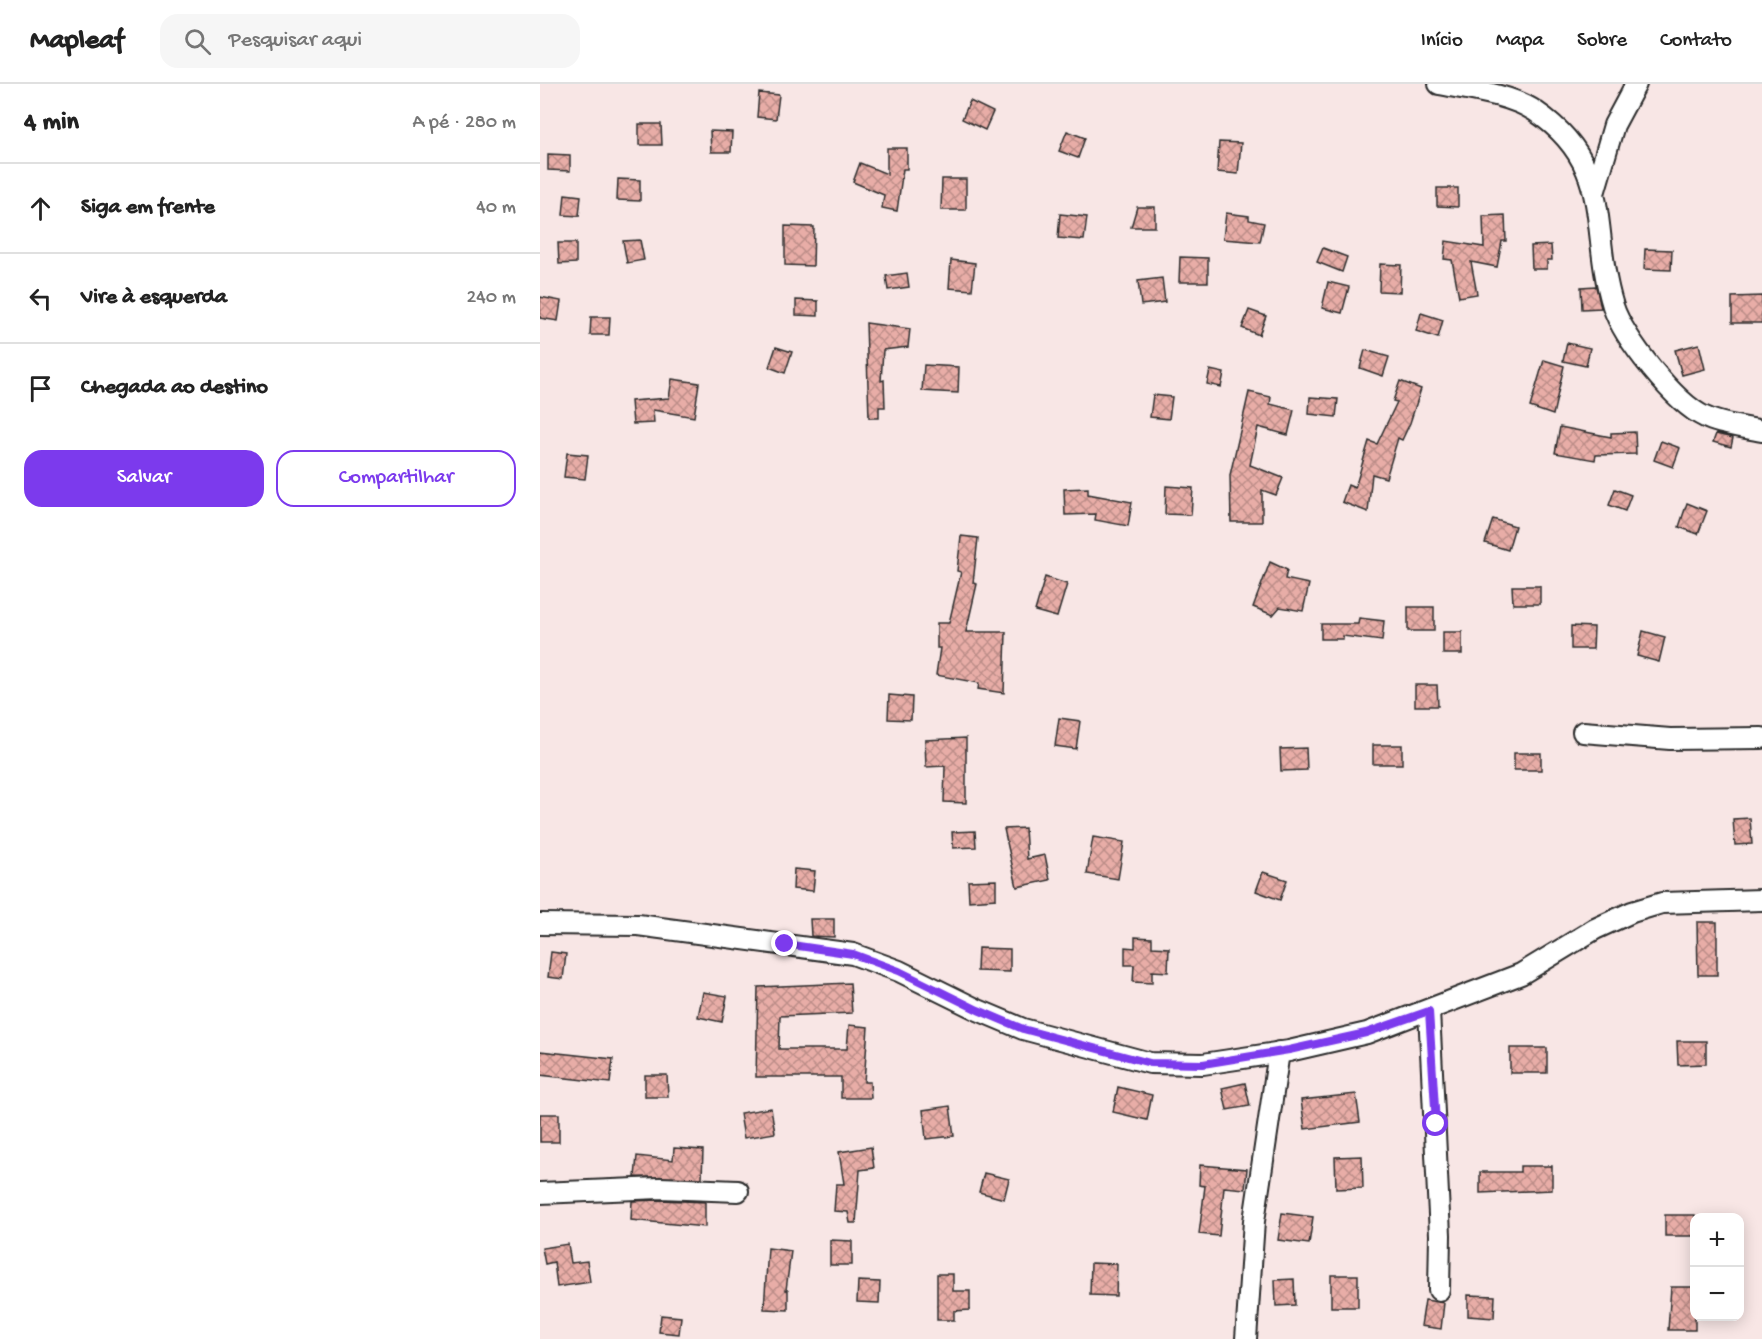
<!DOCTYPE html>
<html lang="pt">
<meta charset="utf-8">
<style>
:root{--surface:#fff;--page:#f6f6f6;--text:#222;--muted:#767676;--line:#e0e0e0;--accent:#7c3aed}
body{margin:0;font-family:"Gochi Hand",sans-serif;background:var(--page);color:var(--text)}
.controls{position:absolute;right:18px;bottom:18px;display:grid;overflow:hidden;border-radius:12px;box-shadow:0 3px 15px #0003}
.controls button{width:54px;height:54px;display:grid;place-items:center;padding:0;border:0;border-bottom:2px solid var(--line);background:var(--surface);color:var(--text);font:30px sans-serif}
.stop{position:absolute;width:18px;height:18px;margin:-14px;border:4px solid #7c3aed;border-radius:50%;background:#fff}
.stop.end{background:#7c3aed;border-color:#fff;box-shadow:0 2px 6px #0008}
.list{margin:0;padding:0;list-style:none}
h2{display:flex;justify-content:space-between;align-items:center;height:78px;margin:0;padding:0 24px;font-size:26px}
h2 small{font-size:20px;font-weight:400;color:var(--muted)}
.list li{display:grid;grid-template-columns:39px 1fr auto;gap:18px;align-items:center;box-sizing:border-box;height:90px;padding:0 24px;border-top:2px solid var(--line)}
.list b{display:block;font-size:22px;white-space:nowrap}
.list em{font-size:20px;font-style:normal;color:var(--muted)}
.actions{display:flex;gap:12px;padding:18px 24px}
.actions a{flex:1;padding:14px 0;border:2px solid var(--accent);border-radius:18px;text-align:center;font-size:21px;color:var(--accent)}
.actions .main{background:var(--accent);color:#fff}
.icon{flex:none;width:33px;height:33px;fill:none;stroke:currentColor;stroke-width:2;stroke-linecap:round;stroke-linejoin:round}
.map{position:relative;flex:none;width:1222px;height:1255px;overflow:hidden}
header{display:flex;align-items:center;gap:36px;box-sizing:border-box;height:84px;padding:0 30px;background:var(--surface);border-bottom:2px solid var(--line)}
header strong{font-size:28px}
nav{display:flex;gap:33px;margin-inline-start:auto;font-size:21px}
.search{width:420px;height:54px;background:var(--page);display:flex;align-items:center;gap:15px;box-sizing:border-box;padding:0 21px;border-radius:18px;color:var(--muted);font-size:22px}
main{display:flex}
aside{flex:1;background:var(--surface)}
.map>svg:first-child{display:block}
.building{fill:url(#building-cross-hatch);stroke:#2b2b2b;stroke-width:1.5}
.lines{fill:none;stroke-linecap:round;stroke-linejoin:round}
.minor-casing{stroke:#2b2b2b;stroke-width:24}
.minor{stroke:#fff;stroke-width:20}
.route{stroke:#7c3aed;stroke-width:8}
</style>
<header>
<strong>Mapleaf</strong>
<div class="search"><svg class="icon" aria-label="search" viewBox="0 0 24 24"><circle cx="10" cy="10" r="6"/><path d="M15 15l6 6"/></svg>Pesquisar aqui</div>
<nav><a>Início</a><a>Mapa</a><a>Sobre</a><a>Contato</a></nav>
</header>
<main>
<aside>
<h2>4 min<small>A pé · 280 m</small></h2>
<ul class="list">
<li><svg class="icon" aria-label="ahead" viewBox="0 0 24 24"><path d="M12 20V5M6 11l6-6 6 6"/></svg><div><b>Siga em frente</b></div><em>40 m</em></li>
<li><svg class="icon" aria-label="left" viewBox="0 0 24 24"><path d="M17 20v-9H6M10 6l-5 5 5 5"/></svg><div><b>Vire à esquerda</b></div><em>240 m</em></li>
<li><svg class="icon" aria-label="arrive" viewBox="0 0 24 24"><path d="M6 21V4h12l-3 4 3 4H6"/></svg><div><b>Chegada ao destino</b></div></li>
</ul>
<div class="actions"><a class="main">Salvar</a><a>Compartilhar</a></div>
</aside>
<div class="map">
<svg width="1222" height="1255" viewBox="0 0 1222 1255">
<defs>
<pattern id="building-cross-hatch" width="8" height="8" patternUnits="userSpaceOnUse" patternTransform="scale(1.5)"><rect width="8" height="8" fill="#e8ada7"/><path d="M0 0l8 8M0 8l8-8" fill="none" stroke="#bc8d88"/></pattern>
</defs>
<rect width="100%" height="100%" fill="#f8e6e5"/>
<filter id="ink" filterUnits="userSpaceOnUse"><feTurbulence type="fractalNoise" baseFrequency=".0167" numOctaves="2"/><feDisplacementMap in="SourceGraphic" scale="12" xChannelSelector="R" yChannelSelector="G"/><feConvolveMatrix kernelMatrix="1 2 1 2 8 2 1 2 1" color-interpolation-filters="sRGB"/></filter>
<g filter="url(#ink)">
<g class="building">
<polygon points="219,9 239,11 236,35 217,33"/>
<polygon points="430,17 453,28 445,46 422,35"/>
<polygon points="99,40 121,40 122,61 99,61"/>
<polygon points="170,47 192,48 191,68 171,68"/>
<polygon points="527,47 545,54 538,74 519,67"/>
<polygon points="679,58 701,59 698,90 677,88"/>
<polygon points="347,64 367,64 367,85 363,85 357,127 342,124 344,111 313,98 320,79 347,90"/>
<polygon points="8,70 30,71 30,87 8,86"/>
<polygon points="78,95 100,96 100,117 77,116"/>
<polygon points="402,95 426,95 426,126 401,126"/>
<polygon points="897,104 918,104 918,123 897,122"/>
<polygon points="25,110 41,112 39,132 23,131"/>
<polygon points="597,123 615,123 615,143 591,143"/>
<polygon points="686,129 709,132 709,136 724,139 720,158 683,155"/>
<polygon points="520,130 547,133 544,156 518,154"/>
<polygon points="965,131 966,157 962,157 957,183 931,178 937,210 919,213 912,176 904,175 906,157 944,163 943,132"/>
<polygon points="245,142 274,143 273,182 245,181"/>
<polygon points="100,156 104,176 87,179 83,157"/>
<polygon points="18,159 36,159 36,179 19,180"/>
<polygon points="1011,161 1012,176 1007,176 1007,185 992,185 991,162"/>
<polygon points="783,164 807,173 802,188 777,178"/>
<polygon points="1105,165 1132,166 1131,186 1104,185"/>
<polygon points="640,173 668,174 668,198 639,198"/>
<polygon points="411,176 435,179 432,206 409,204"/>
<polygon points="840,180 861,181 860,208 839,207"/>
<polygon points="367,189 369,203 348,206 346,192"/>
<polygon points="622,194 625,218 601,221 598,197"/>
<polygon points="788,198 809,203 802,229 782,224"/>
<polygon points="1056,202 1061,224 1042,225 1041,203"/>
<polygon points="1222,212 1222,239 1192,239 1192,213"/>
<polygon points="0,213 21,217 18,237 0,234"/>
<polygon points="256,216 278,217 278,232 256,231"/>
<polygon points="709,226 726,232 719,251 702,244"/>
<polygon points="881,229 903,236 898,254 876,247"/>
<polygon points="51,233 70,233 69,251 50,251"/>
<polygon points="326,239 370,245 368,263 343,266 341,297 344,296 345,323 339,323 339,334 329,334"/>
<polygon points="1027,259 1050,264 1046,282 1023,277"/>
<polygon points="1159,260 1165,285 1142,291 1135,266"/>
<polygon points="236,263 252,268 245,289 229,283"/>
<polygon points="825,266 849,273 843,292 820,284"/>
<polygon points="1004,276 1024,282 1013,331 990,323"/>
<polygon points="384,281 419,283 418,309 382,307"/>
<polygon points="670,286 684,289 681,303 667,300"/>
<polygon points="132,295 159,299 154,333 113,326 114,339 93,340 91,317 129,314"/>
<polygon points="860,297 881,305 870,339 862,356 858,354 846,394 832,390 828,428 802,418 808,401 815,404 829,357 837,360 857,318 853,317"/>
<polygon points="709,308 731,313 730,320 754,326 748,351 718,343 710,381 743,394 736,411 722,406 722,438 691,438 690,391"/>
<polygon points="613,311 632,313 629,335 610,333"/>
<polygon points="770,313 798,315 796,333 769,330"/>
<polygon points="1020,343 1071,353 1071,349 1095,348 1096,370 1056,371 1055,376 1015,369"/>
<polygon points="1176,350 1193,354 1191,363 1173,358"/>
<polygon points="1121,357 1140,364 1133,383 1114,376"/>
<polygon points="27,369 48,371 45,395 24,393"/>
<polygon points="626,402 653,404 651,431 625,430"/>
<polygon points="548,404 548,410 592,418 588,442 555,436 556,430 525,431 524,405"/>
<polygon points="1075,405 1091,411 1085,427 1069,421"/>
<polygon points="1147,419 1167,427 1158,450 1139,443"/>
<polygon points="953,435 975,442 968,466 945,459"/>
<polygon points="421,452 438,454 433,499 437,500 426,548 466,548 464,609 438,605 439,599 396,591 400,564 397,564 397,539 409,539 421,488 417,487"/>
<polygon points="730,478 747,486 745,495 769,500 763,527 740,523 733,531 713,523"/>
<polygon points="505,493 527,500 517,533 495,527"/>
<polygon points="972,502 1000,502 1000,520 973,520"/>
<rect x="868" y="523" width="26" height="24"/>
<polygon points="819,534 844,537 842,557 803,552 803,555 781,555 781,540 818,540"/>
<polygon points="1031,542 1054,543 1053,565 1031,565"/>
<polygon points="1103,547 1125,553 1119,578 1097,572"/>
<rect x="903" y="548" width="19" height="22"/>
<polygon points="875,601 897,601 898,622 875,622"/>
<polygon points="349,611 372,613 371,636 348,635"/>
<polygon points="519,634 540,637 536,665 515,662"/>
<polygon points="426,654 426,719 404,718 405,682 386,683 385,656"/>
<rect x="833" y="661" width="29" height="19"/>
<polygon points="766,664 767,686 741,687 740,665"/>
<rect x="974" y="669" width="27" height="17"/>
<polygon points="1210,734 1212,760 1195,761 1193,735"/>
<polygon points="485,744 487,775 505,771 510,796 477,803 464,745"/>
<polygon points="435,747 436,763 413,764 412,748"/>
<polygon points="553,753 584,758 578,795 547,790"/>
<polygon points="254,785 275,787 273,807 253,805"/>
<polygon points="723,788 747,796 740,816 716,807"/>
<polygon points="456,796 456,815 429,817 428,797"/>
<polygon points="270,835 294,835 294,853 271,852"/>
<polygon points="1157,838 1177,838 1177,891 1158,891"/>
<polygon points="595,853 612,854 612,863 629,864 628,888 612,887 612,899 593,898 594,881 585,881 585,863 595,864"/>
<polygon points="438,864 470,865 470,888 437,887"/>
<polygon points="11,868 26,870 23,895 8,893"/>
<polygon points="310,899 312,929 240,932 239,965 307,965 309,941 328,943 324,998 330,998 331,1014 301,1014 301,993 216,993 218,903"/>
<polygon points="163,908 187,912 182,938 158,933"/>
<polygon points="1137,957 1166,957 1166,980 1138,981"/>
<rect x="970" y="964" width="37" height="25"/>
<polygon points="0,967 73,975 70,999 0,991"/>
<polygon points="105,991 127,991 128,1013 105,1013"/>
<polygon points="705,999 710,1022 687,1026 682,1004"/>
<polygon points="578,1003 612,1011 607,1036 573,1028"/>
<polygon points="816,1010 820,1038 765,1045 761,1016"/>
<polygon points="410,1022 414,1052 386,1055 383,1026"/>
<polygon points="231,1024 235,1049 204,1054 200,1029"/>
<rect x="0" y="1030" width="19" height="28"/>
<polygon points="331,1063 334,1084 320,1086 316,1139 310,1139 308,1128 294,1127 296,1100 304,1100 299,1068"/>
<polygon points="134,1064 163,1066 162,1094 95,1093 97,1072 133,1076"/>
<polygon points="822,1072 823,1104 796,1105 795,1073"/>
<polygon points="660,1081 707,1085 705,1105 684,1103 679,1152 659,1150 665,1102 659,1101"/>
<polygon points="980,1082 1012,1082 1012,1106 940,1109 940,1088 980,1088"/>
<polygon points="444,1089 469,1095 464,1115 439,1108"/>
<polygon points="120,1116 165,1118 165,1143 91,1136 92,1117"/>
<polygon points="742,1129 773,1133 769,1160 738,1156"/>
<rect x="1125" y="1131" width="30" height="21"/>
<polygon points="290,1156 312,1157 312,1181 290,1181"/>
<polygon points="28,1160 31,1179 47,1177 50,1198 17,1203 14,1178 5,1180 2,1164"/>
<polygon points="228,1164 251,1167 246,1206 248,1206 248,1226 224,1225"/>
<polygon points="551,1179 577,1180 576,1212 550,1211"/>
<polygon points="397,1190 413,1190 413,1207 430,1207 430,1226 414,1227 414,1236 397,1236"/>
<rect x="791" y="1191" width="27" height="32"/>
<polygon points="754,1195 755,1221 736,1222 735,1196"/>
<polygon points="318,1197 340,1198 339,1219 317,1218"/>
<polygon points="1131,1203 1155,1203 1155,1246 1128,1246"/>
<polygon points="928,1211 955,1212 954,1234 928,1232"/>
<polygon points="885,1216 904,1219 901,1245 881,1242"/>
<polygon points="121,1231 141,1233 139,1250 119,1248"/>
</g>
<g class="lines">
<g class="minor-casing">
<g id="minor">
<path d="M 899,0 C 930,6 969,10 995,27 C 1076,82 1049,145 1073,222 C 1083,254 1135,319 1165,333 C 1181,341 1204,343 1222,347"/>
<polyline points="1055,106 1074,41 1096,0"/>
<polyline points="1043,648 1130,655 1222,654"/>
<polyline points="0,840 98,841 313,870 359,887 438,926 483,945 610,979 663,980 749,967 827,949 981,890 1055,845 1092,828 1122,819 1222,816"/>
<polyline points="889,927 900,1151 899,1206"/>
<polyline points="0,1109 120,1104 198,1107"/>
<polyline points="706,1255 714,1137 739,968"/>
</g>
</g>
<use href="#minor" class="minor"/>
</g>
</g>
<g class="lines" filter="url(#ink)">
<polyline class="route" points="245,860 313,870 359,887 438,926 483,945 610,979 663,980 749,966 826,949 889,927 896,1040"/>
</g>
</svg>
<div class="controls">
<button>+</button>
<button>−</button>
</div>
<div class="stop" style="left:896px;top:1040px"></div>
<div class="stop end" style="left:245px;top:860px"></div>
</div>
</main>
